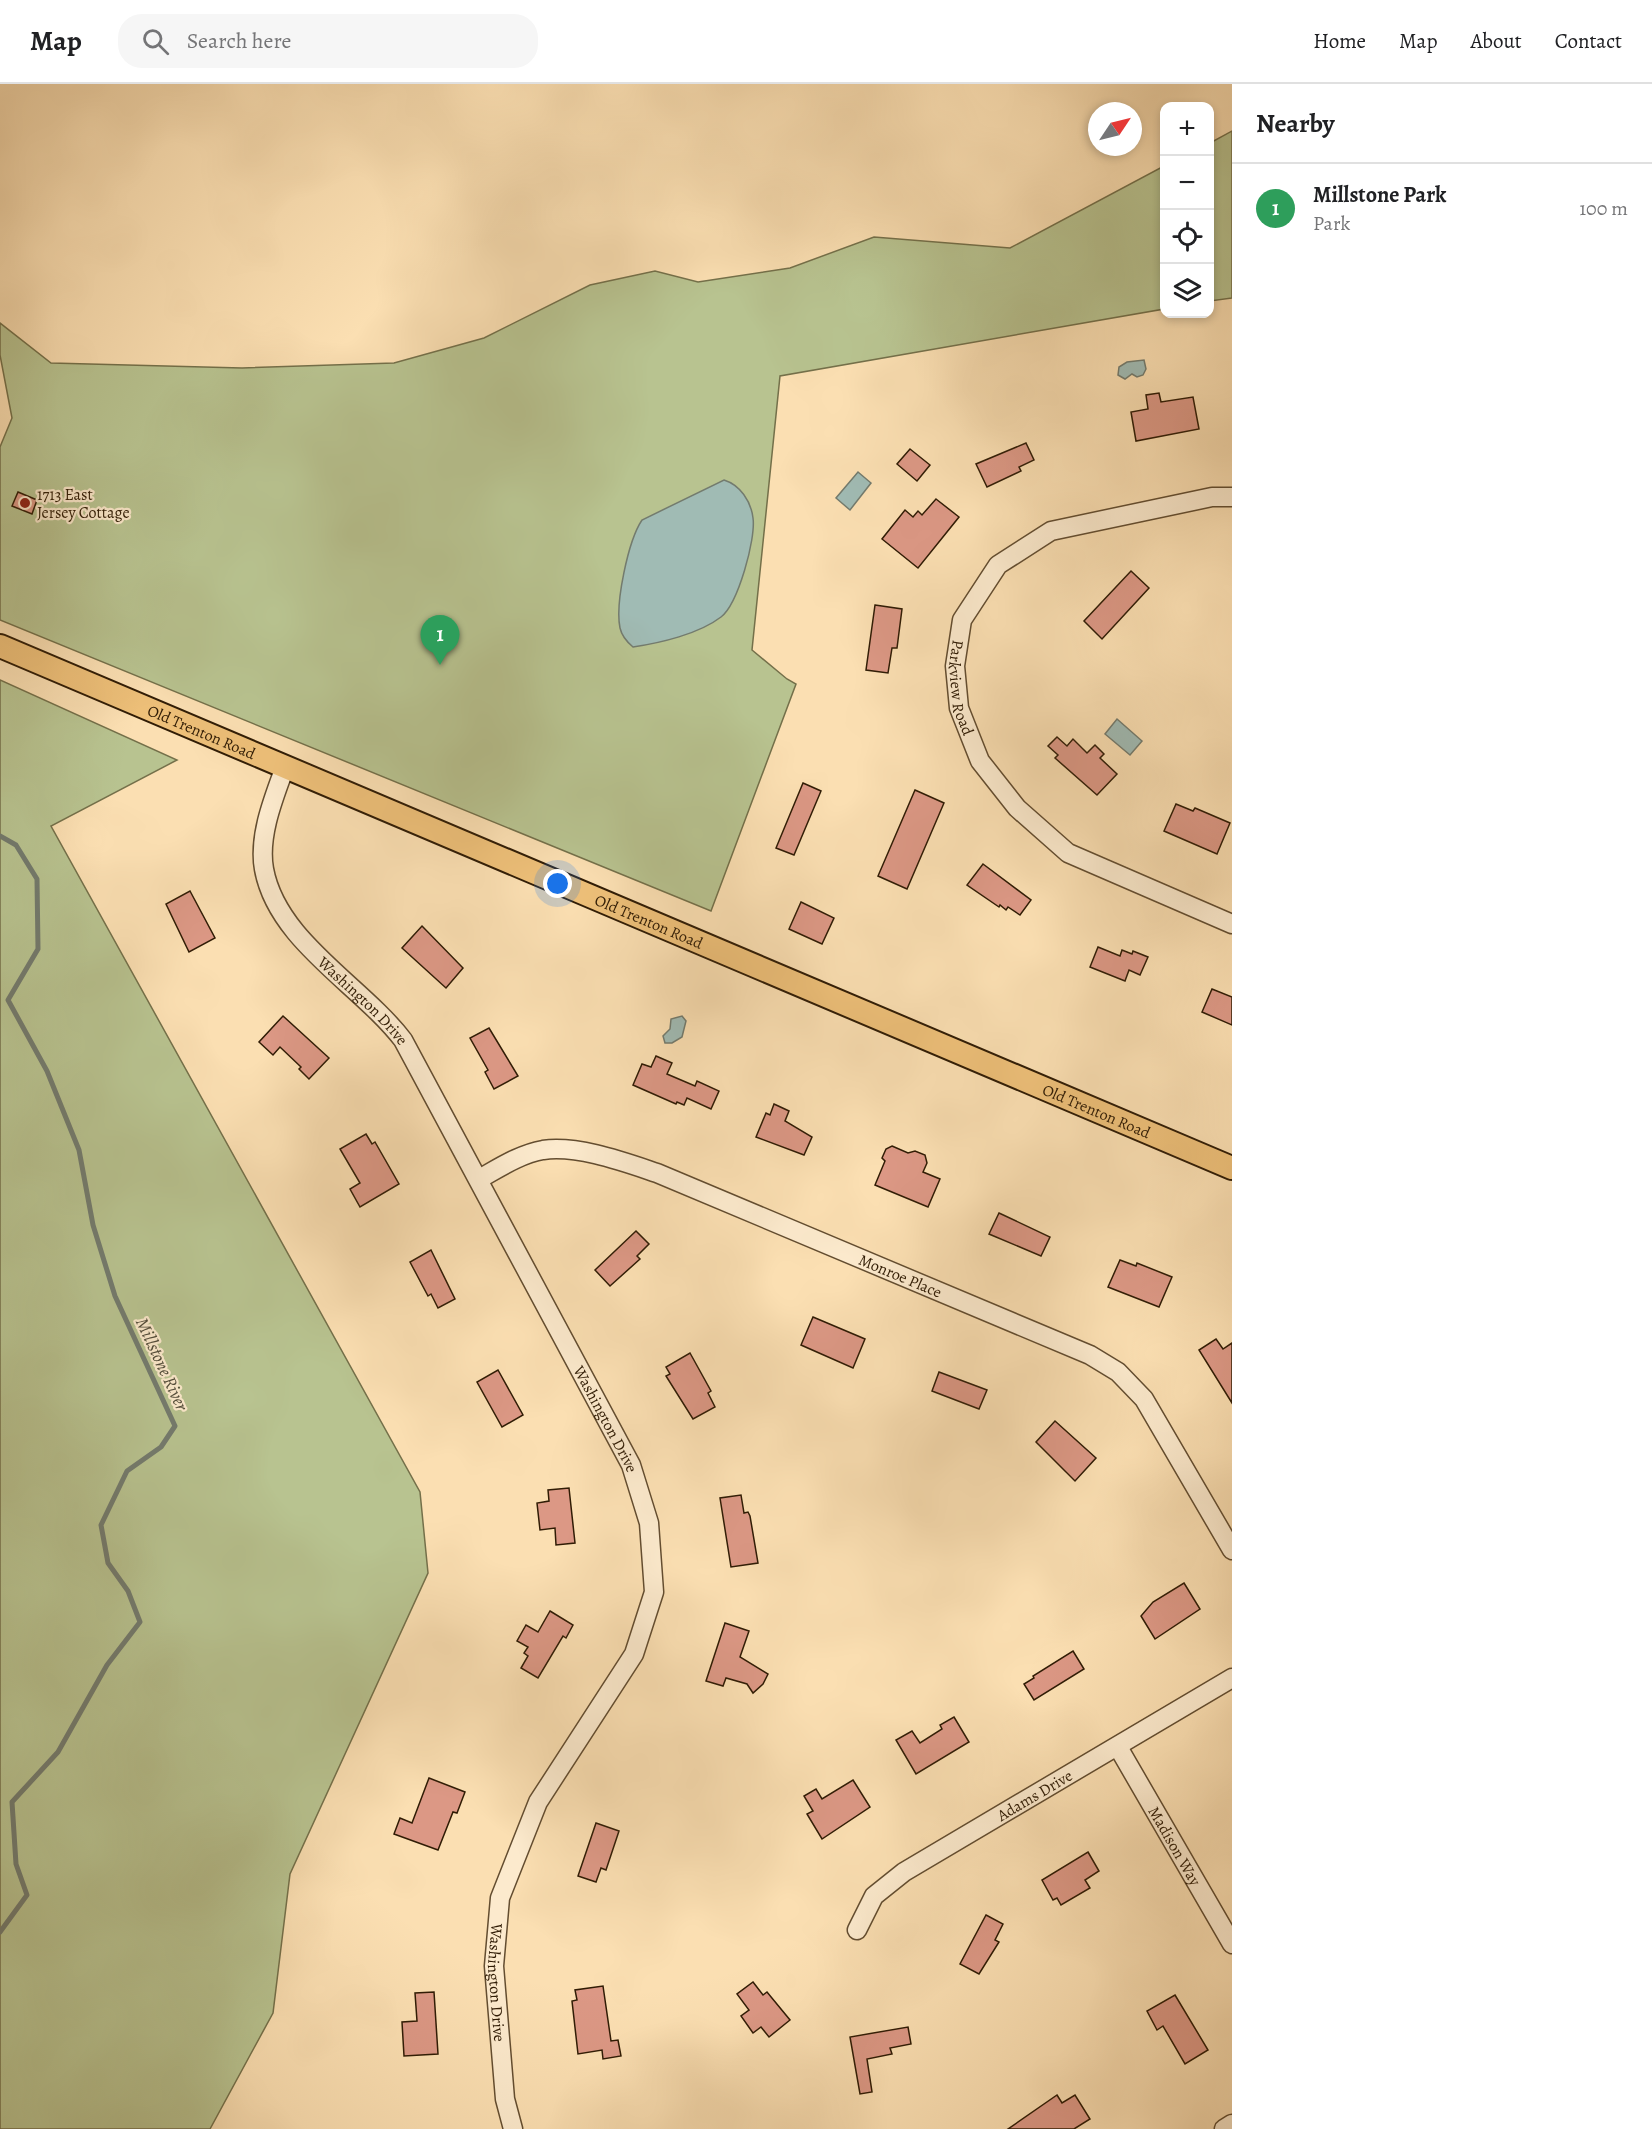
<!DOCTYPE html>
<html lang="en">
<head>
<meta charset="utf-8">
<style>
	body { margin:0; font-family:Alegreya,serif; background:#f6f6f6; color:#202124 }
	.controls { position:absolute; right:18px; top:18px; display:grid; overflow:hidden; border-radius:12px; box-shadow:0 3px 9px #0003 }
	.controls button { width:54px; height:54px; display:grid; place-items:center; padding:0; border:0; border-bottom:2px solid #e0e0e0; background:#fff; color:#202124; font:30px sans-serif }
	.compass { position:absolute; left:1088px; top:18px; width:54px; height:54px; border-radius:50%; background:#fff; box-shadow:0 3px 9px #0003; rotate:55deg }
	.you { position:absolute; left:558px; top:800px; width:21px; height:21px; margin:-15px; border:4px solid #fff; border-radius:50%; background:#1a73e8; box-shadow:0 0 0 9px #1a73e833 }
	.badge { display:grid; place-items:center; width:39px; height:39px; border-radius:50%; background:#b45309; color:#fff; font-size:20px; font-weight:700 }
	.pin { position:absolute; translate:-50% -50px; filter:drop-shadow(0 2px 3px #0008) }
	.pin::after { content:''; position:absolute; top:32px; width:21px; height:18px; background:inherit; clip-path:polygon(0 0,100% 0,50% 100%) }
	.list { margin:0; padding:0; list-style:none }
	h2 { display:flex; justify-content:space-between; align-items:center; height:78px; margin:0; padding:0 24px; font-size:26px }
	h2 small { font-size:20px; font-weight:400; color:#757577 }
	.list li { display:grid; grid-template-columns:39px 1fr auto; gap:18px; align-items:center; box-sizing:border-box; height:90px; padding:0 24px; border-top:2px solid #e0e0e0 }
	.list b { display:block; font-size:22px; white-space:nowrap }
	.list p { margin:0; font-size:20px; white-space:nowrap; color:#757577 }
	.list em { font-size:20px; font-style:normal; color:#757577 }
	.icon { flex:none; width:33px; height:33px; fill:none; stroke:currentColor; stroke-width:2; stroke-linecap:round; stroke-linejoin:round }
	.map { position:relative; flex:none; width:1232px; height:2045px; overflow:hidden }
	header { display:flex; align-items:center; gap:36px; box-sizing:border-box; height:84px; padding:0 30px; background:#fff; border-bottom:2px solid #e0e0e0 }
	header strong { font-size:28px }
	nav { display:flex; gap:33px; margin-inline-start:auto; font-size:21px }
	.search { width:420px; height:54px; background:#f6f6f6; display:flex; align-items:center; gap:15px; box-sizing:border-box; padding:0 21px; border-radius:24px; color:#757577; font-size:22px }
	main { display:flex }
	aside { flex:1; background:#fff }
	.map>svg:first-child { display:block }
</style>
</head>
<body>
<header>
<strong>Map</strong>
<div class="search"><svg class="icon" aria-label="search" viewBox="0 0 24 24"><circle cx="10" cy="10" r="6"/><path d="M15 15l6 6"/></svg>Search here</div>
<nav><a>Home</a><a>Map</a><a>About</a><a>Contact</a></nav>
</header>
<main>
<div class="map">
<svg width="1232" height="2045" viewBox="0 0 1232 2045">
	<rect width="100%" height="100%" fill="#fbdfb2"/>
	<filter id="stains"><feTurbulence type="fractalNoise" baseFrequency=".00333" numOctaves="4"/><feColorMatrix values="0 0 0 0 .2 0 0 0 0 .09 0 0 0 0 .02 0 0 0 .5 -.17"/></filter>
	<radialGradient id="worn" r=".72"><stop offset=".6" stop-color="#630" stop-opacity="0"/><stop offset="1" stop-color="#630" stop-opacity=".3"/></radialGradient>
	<!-- green -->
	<g fill="#b8c390" stroke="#74704a" stroke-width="1.5">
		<path d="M1232,47V214L1210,217V59Z"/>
		<path d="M1164,82V225L780,292L752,566L787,595L796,600L711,827L0,536V363L12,334L0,271V239L51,279L242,284L394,279L484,254L590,201L655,187L698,198L790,184L874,153L1010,164Z"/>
		<path d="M0,596L177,676L51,742L420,1408L428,1489L290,1790L273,1929L210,2045H0Z"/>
	</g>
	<!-- water -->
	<g fill="#a0bbb4" stroke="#737b6e" stroke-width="1.5">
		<path d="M1144,276L1146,285L1143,291L1137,293L1132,290L1125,295L1118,291L1119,283L1127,278Z"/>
		<path d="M858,388L871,399L850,426L836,414Z"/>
		<path d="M724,396C740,401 751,417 753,434C756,455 738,520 721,533C699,550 660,559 633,563C627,558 622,553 620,544C615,520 628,457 642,436Z"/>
		<path d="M1117,635L1142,657L1130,671L1105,650Z"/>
		<path d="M682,932L686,937L682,953L672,959H665L663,952L670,945L671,935Z"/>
	</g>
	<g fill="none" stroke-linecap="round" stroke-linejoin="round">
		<!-- stream -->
		<path stroke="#737b6e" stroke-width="5" d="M0,752L16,761L37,795L38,865L8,916L47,987L79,1066L93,1141L115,1212L175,1342L161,1363L127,1387L101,1441L108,1479L128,1507L140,1538L107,1581L58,1668L12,1718L16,1780L27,1811L0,1848"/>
	</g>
	<!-- building -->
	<g fill="#dc9885" stroke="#301c05" stroke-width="1.5">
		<path d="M1159,309L1161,318L1193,313L1199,345L1136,357L1131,328L1148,325L1146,311Z"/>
		<path d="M1026,359L1034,376L1019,383L1021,387L987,403L976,380Z"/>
		<path d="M910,365L930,381L917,397L897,380Z"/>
		<path d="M18,408L37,416L32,430L12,422Z"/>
		<path d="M936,415L959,433L918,484L882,455L905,426L913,433L918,427L922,431Z"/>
		<path d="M1131,487L1149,504L1102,555L1084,537Z"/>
		<path d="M875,521L902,525L897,564H892L888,589L866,586Z"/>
		<path d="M1057,653L1067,662L1073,655L1087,669L1095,661L1104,670L1100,674L1117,690L1097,711L1055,674L1058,671L1048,662Z"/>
		<path d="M803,699L821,707L794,771L776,764Z"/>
		<path d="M915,706L944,719L907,805L878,792Z"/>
		<path d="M1176,720L1193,727L1195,724L1230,739L1217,770L1164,747Z"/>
		<path d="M983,780L1031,816L1020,831L1008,823L1006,826L1000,821L999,823L967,801Z"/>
		<path d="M190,807L215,854L189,868L166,820Z"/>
		<path d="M801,818L834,834L822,860L789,845Z"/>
		<path d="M422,842L463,884L446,904L402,864Z"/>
		<path d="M1098,863L1120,872L1122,866L1132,870L1133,867L1148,873L1140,891L1129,886L1125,897L1090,883Z"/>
		<path d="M1212,905L1232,913V941L1202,928Z"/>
		<path d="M283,932L329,974L309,995L299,985L301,983L280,963L273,971L259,958Z"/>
		<path d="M489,944L518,992L494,1005L485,988L488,986L470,954Z"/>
		<path d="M656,972L672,979L667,990L695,1002L697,997L719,1007L711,1025L687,1014L684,1021L677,1018L676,1020L633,1001L642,980L651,983Z"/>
		<path d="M774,1020L789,1027L785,1037L812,1053L804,1071L756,1053L766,1029L770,1031Z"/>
		<path d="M366,1050L372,1060L375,1058L399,1100L360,1123L350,1105L360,1099L340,1065Z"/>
		<path d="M892,1062L908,1069L915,1067L925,1071L927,1079L923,1088L940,1095L928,1123L875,1101L885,1077L882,1074L886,1065Z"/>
		<path d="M999,1129L1050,1153L1041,1172L989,1150Z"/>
		<path d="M636,1147L649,1160L637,1172L640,1175L610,1202L595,1186Z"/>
		<path d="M431,1166L455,1215L438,1224L431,1210L428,1212L410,1178Z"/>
		<path d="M1120,1176L1136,1182L1137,1179L1172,1193L1159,1223L1108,1203Z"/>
		<path d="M813,1233L865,1255L853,1284L801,1261Z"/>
		<path d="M1216,1255L1223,1265L1232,1259V1319L1199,1266Z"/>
		<path d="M690,1269L711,1307L708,1309L715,1323L693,1335L666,1292L670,1290L666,1283Z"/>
		<path d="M498,1286L523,1331L502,1343L477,1298Z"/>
		<path d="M939,1288L987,1306L979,1325L932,1307Z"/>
		<path d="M1055,1337L1096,1374L1075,1397L1036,1358Z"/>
		<path d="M569,1404L575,1459L556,1461L555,1444L540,1446L537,1419L549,1417L548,1406Z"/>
		<path d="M741,1411L744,1429L748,1428L750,1432L758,1479L731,1483L720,1414Z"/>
		<path d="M1184,1499L1200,1525L1155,1555L1141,1532L1153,1518Z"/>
		<path d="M550,1527L573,1541L566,1554L563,1552L538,1594L521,1584L528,1572L524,1569L528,1563L517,1557L526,1541L538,1548Z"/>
		<path d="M725,1539L749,1547L740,1573L768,1590L763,1600L753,1609L747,1600L726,1594L723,1602L706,1597Z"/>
		<path d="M1073,1567L1084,1585L1034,1616L1024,1600L1034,1594L1033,1592Z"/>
		<path d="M954,1633L969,1658L916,1690L896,1656L912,1647L920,1659L942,1645L940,1641Z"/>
		<path d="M429,1694L465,1708L457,1729L453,1728L438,1766L394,1750L400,1734L412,1739Z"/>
		<path d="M853,1696L870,1723L822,1755L807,1730L813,1727L804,1712L816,1705L822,1715Z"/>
		<path d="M596,1739L619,1747L606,1786L601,1784L596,1798L578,1792Z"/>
		<path d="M1088,1768L1099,1787L1085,1796L1090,1804L1061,1821L1057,1814L1053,1816L1042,1796Z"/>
		<path d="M986,1831L1003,1840L995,1856L999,1858L979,1890L960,1880Z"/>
		<path d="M753,1898L763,1911L767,1908L790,1936L769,1953L761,1943L753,1949L741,1932L749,1926L737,1910Z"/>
		<path d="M603,1902L611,1957L618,1956L621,1972L603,1975L602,1966L578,1970L572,1917L577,1916L575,1906Z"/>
		<path d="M434,1908L438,1970L404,1972L402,1938L417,1937L415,1909Z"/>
		<path d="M1175,1911L1208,1966L1185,1980L1163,1942L1157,1946L1147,1927Z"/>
		<path d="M908,1943L911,1960L890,1964L892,1970L867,1975L872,2008L860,2010L850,1953Z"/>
		<path d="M1057,2011L1062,2019L1075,2011L1090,2035L1074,2045H1008Z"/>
	</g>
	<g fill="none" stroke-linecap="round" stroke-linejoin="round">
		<!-- minor casing -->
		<g stroke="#634d30" stroke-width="21">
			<g id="minor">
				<path id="s1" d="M1232,413H1212L1051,447L998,481L962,536L955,582L959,624L980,677L1017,724L1068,769L1232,840"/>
				<path id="s2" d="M285,683C274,713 258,752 264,785C277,857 361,901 403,956L631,1381L649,1439L654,1508L634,1570L538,1718L500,1814L494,1882L505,2015L513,2045"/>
				<path id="s3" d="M479,1095C499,1084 520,1070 543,1066C578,1061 624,1078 657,1089L1090,1271L1118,1288L1144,1315L1232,1466"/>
				<path id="s4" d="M1118,1663L1232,1860"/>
				<path id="s5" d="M857,1846L874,1812L904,1788L1232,1594"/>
				<path d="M1224,2045L1232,2040"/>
			</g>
		</g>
		<!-- major casing -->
		<g stroke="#301c05" stroke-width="26">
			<g id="major">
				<path id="s6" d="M0,562L1232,1084"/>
			</g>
		</g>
		<!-- minor -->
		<use href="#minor" stroke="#fceacd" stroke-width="18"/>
		<!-- major -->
		<use href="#major" stroke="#eec079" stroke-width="22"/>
	</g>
	<!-- markers -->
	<circle fill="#8f2418" stroke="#fceacd" stroke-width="2" cx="25" cy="419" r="6"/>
	<g text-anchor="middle" stroke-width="4.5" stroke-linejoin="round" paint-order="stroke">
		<!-- poi labels -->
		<g font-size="16" fill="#301c05" stroke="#fceacd" text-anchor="start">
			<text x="37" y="416">1713 East<tspan x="37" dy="18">Jersey Cottage</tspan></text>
		</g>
		<!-- street labels -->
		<g font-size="16" fill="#301c05" stroke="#fceacd">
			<text dy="6" stroke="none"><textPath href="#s1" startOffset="382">Parkview Road</textPath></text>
			<text dy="6" stroke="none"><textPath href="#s6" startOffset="219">Old Trenton Road</textPath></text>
			<text dy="6" stroke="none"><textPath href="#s6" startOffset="705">Old Trenton Road</textPath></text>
			<text dy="6" stroke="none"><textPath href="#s2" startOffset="273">Washington Drive</textPath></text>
			<text dy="6" stroke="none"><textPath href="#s6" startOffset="1191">Old Trenton Road</textPath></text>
			<text dy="6" stroke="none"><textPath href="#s3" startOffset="452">Monroe Place</textPath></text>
			<text dy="6" stroke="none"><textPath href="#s2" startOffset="759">Washington Drive</textPath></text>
			<text dy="6" stroke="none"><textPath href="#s5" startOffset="228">Adams Drive</textPath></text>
			<text dy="6" stroke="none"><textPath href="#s4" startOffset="114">Madison Way</textPath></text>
			<text dy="6" stroke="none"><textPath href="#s2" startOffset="1371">Washington Drive</textPath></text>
		</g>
		<!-- water labels -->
		<g font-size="18" font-style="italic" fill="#524c3a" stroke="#fceacd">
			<text transform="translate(162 1280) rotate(65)" y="6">Millstone River</text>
		</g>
	</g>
	<rect width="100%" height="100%" filter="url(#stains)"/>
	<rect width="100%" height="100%" fill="url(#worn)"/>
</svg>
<div class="controls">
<button>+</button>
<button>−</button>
<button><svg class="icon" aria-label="locate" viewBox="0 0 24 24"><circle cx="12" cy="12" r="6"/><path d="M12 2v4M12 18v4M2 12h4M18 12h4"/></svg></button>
<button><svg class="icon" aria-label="layers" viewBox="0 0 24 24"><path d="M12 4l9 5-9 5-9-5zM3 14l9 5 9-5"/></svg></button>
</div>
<svg class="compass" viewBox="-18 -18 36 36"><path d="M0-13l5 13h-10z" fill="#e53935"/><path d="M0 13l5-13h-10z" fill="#757577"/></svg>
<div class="you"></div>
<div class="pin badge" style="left:440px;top:581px;background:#2e9e5b">1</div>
</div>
<aside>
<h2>Nearby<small></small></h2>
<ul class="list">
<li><span class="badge" style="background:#2e9e5b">1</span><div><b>Millstone Park</b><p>Park</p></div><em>100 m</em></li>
</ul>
</aside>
</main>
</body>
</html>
